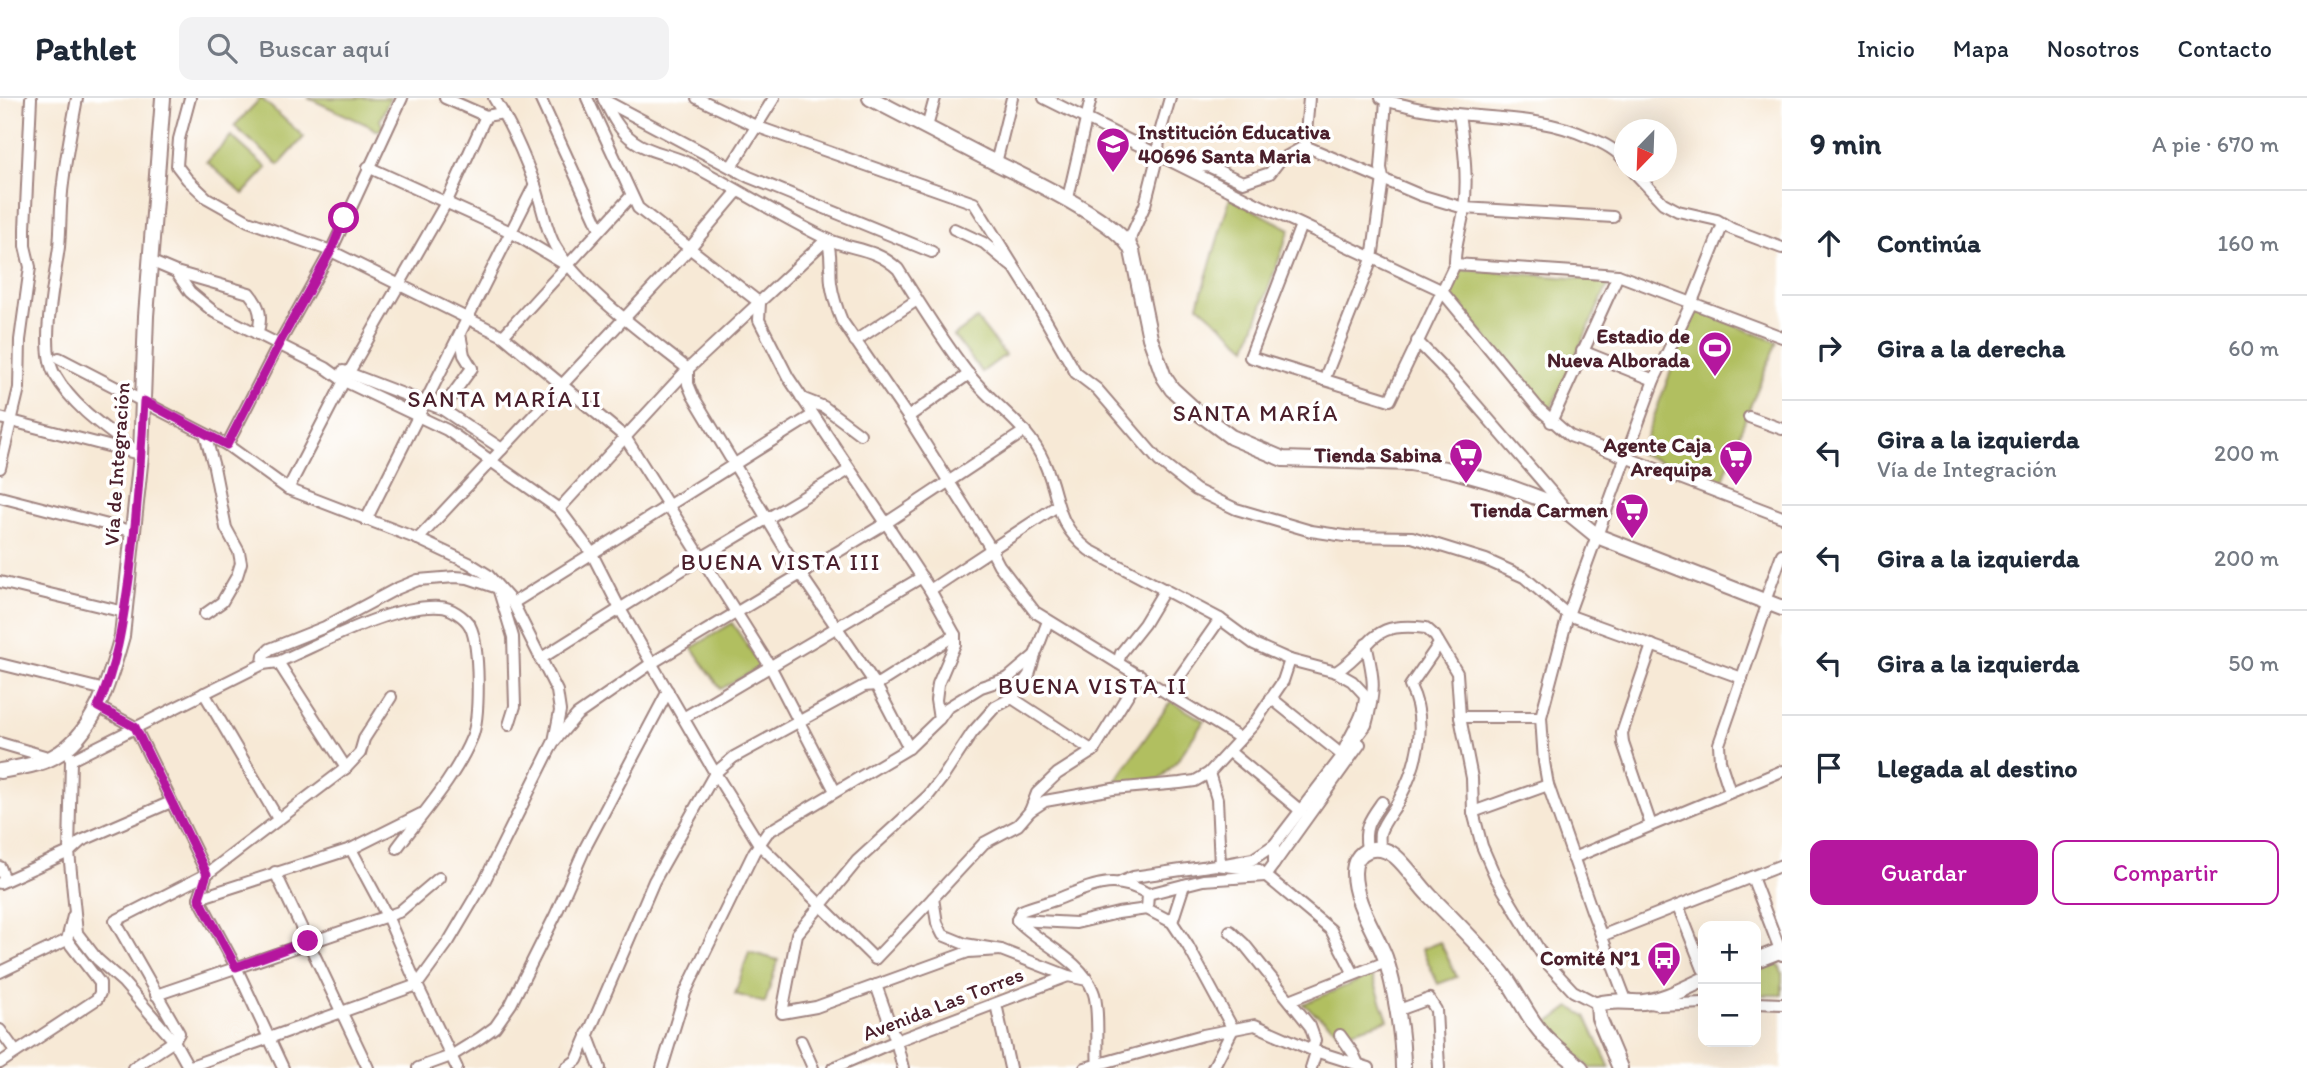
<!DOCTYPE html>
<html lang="es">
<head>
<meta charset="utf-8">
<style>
	body { margin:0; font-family:Itim,sans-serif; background:#f2f2f3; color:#1f2937 }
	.controls { position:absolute; right:21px; bottom:21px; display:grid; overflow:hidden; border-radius:14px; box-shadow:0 7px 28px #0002 }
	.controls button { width:63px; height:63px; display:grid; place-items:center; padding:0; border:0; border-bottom:2px solid #e0e1e3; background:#fff; color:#1f2937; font:35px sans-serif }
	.compass { position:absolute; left:1614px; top:21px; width:63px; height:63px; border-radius:50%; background:#fff; box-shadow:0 7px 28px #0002; rotate:203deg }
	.stop { position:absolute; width:21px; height:21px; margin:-16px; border:5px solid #b5179e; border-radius:50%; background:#fff }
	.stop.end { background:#b5179e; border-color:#fff; box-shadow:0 2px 7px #0008 }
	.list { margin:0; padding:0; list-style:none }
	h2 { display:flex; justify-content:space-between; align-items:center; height:91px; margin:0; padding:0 28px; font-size:30px }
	h2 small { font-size:23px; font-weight:400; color:#747a83 }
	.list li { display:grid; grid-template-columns:46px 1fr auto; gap:21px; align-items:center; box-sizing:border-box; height:105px; padding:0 28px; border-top:2px solid #e0e1e3 }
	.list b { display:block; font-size:26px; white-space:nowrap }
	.list p { margin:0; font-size:23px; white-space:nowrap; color:#747a83 }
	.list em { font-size:23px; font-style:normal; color:#747a83 }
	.actions { display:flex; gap:14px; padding:21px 28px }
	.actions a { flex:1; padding:16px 0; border:2px solid #b5179e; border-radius:14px; text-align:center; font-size:24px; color:#b5179e }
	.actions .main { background:#b5179e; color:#fff }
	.icon { flex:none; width:38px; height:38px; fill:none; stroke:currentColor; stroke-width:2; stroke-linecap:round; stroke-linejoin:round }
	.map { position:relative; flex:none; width:1782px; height:970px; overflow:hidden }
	header { display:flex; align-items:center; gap:42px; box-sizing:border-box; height:98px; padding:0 35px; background:#fff; border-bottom:2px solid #e0e1e3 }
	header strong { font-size:33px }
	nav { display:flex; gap:38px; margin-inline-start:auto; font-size:24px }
	.search { width:490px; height:63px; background:#f2f2f3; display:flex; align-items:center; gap:18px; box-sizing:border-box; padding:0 24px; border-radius:14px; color:#747a83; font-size:26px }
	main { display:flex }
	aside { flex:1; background:#fff }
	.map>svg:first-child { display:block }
</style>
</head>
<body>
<header>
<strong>Pathlet</strong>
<div class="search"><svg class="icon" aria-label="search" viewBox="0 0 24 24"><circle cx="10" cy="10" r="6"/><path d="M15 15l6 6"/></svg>Buscar aquí</div>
<nav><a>Inicio</a><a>Mapa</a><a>Nosotros</a><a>Contacto</a></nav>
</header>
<main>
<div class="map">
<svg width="1782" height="970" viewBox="0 0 1782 970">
	<rect width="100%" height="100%" fill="#fff"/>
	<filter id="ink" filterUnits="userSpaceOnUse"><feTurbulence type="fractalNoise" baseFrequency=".0143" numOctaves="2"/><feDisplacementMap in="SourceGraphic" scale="14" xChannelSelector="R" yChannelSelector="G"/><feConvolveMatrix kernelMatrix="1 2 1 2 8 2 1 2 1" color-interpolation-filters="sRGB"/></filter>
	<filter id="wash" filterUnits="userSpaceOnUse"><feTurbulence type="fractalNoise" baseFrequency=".00686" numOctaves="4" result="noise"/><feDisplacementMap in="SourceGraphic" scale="28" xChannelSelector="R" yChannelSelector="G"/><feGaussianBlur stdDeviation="1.57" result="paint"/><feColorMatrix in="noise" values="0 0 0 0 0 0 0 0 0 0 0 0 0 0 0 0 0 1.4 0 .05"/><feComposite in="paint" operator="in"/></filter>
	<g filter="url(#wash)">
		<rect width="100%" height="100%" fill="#f7e9d6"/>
		<!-- green -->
		<g fill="#b1bf61" stroke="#7e6f46" stroke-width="2">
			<path d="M261,0L304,39L279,67L234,28Z"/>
			<path d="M308,0H390L380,22L382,27L381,32H375L370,28Z"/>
			<path d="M231,38L267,70L243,96L207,64Z"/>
			<path d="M1230,100L1290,131L1247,249L1198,207Z"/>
			<path d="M1460,171L1610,183L1549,315L1447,192Z"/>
			<path d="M1694,211L1777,244L1747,316L1722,385L1640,356Z"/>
			<path d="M977,221L1005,257L982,274L954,238Z"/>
			<path d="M732,525L761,568L721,591L692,550Z"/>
			<path d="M1171,603L1204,623L1177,663L1160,681L1113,687Z"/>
			<path d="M1440,844L1457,879L1438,886L1422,851Z"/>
			<path d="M749,854L778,862L765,905L735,896Z"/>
			<path d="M1778,864L1782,875V897H1756V872Z"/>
			<path d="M1372,877L1388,922L1342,936L1303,906Z"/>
			<path d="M1570,909L1586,918L1610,970H1590L1545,927Z"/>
		</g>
	</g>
	<g filter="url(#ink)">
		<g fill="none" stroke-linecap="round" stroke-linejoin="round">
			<!-- minor casing -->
			<g stroke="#a08480" stroke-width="14">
				<g id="minor">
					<path d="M77,0C72,28 66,57 63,85C60,106 61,128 59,149C55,181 39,250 55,277C75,312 110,333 141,357"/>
					<path d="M190,0L179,41L177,68L187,81L207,100L248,123L331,153L503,238L625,339L770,568L835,693"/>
					<path d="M445,0L486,18"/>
					<path d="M494,0C511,27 524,57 535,87C542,106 545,130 555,148C580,191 648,239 688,271V286L693,298L801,477L876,587L909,650"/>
					<path d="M540,0L600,131"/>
					<path d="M587,0L638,110L760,205L759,222L788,279L886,425L930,492L955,537V546L938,586L936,602L939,621L947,610L981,589L1008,580L1035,557L1048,523"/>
					<path d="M603,0C611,16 618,32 634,43C650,55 670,56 688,65C734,89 778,117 825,140C852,153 873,148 898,171C920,206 942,242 967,274C991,306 1028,326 1044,364C1061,401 1053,424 1089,452L1220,521L1254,546L1290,562L1336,574C1377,547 1367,523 1426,530L1435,538L1457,575L1460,619L1472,680L1473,714L1482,748L1496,780L1547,865L1573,893L1598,906"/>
					<path d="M697,0L758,29L974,105L1028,191L1076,275L1097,291L1159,363L1196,392L1236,411L1311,433L1345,438L1412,439L1486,462L1524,479L1568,517L1742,580"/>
					<path d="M1044,0L1255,105L1441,192L1539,311L1570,338L1782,419"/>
					<path d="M1381,0C1391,5 1402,6 1412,9C1471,23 1533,14 1588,39C1601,44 1616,51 1624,62"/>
					<path d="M604,2L749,79L932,154"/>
					<path d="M927,29L935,0"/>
					<path d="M1305,48L1420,97L1464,110L1613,119"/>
					<path d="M1305,48L1309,0"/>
					<path d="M996,65L1012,0"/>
					<path d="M368,69L511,134L566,167"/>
					<path d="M731,69L774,0"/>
					<path d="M1186,70L1208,68L1243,84L1270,75L1280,62L1305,48"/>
					<path d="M1634,74L1663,105L1678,113L1717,122L1732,131L1782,150"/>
					<path d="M1068,100L1091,0"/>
					<path d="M1301,127L1250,259L1390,302L1455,166C1454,147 1462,129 1464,111C1468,79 1464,48 1459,17"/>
					<path d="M954,131L984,145L1010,167"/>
					<path d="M1130,147L1131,138L1145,107L1158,56L1159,38L1170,0"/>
					<path d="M150,163L176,174L190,194L214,214L326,270L344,283L447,332L559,411L591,454L620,511L715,675L759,746L875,861L933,800"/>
					<path d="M1455,166L1618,177L1782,239"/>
					<path d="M176,174L249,195C260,208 263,219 257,236"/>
					<path d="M503,238L631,98"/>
					<path d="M855,243L917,202"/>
					<path d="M1417,243L1454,281L1566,411"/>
					<path d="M1582,253L1654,282"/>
					<path d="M59,260L227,347L288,391L418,441L469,465L488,477L513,505L557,593L560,613L554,643"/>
					<path d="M343,273L442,311L502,351"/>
					<path d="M1324,282L1372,161L1383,80L1381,70L1386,2"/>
					<path d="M801,300L824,309L860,336"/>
					<path d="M442,311L472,270L464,257L460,236"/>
					<path d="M908,319L969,276"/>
					<path d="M1749,319L1782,331"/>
					<path d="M0,320L135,355"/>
					<path d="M1551,324L1618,177"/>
					<path d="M205,336L214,369L226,430L239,454L241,465L237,478L222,504L205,516"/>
					<path d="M227,347L280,244L331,153L402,0"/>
					<path d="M0,370L19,290L20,242L30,169L25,148V131L31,0"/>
					<path d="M288,391L344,283L447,103L486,18L503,15"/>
					<path d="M0,399L135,434"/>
					<path d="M559,411L688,271L827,141C833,160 829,168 831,185C833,199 837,211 842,223L908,319L987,444L999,467L1035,514L1240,640"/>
					<path d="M366,422L535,86"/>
					<path d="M418,441L689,151L737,94"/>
					<path d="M0,484L124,514"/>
					<path d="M930,492L1057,408"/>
					<path d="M513,505L813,317"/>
					<path d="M540,561L701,460L849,372"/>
					<path d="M278,564L346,670"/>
					<path d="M1118,565L1121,555L1144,526L1165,491"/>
					<path d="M0,566L105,592"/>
					<path d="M263,566L264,557L270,551L325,529L396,491L418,482L455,479L468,480L498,490L513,539L515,608L509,627"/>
					<path d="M1169,594L1220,521"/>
					<path d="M204,595L278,721"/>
					<path d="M1012,600L1093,653"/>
					<path d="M1271,600L1342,657C1349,636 1365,620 1365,597L1352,583L1336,574"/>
					<path d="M98,609L135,629L207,776L199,800L236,869L283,970"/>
					<path d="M1460,619H1541"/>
					<path d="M683,620L922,479"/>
					<path d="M0,645L51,660"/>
					<path d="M1230,654L1301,713"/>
					<path d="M69,658L71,662L69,754L77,835L97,861L123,884L174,943L189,970"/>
					<path d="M71,662L263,566L278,564C323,545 391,506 440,509C450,509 465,519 470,528C480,547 480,620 472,639C455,680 423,715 397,750"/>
					<path d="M1209,675L1217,701L1220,767L1253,761L1274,747"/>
					<path d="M1730,694L1720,663L1719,646L1766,510L1765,503L1782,456"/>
					<path d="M1030,713L1037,695L1057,676L1093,653L1140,577"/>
					<path d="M1473,714L1548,687"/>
					<path d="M1651,727L1623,645L1622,635L1652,547"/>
					<path d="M351,751L387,818L417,887L457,970"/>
					<path d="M1367,751C1363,729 1370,721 1382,704"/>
					<path d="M1380,751C1380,746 1379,739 1380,735C1383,724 1394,712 1399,702C1417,668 1429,625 1410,588L1439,546"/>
					<path d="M1573,760L1782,673"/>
					<path d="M1274,766L1360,646"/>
					<path d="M0,769L5,782"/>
					<path d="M275,774L368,970"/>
					<path d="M1752,779L1782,857"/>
					<path d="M1121,784L1133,779L1216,767L1259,772L1331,832L1354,876"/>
					<path d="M0,785L69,754L81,743L171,704"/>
					<path d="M1148,796L1147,811L1172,824L1188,848L1233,931"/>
					<path d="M199,800L351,751L421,716"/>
					<path d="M1678,808L1703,871"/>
					<path d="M1017,822L1021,813C1033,808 1046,805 1058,801C1092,788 1114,775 1148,796L1203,782L1265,778L1274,766V747L1366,627C1376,592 1374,580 1366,546"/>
					<path d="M1017,822C1040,846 1081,861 1093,893C1100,909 1096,950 1098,970"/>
					<path d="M1017,822L1076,825L1118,815L1147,811"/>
					<path d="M1172,824L1184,787"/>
					<path d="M1230,833L1244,846L1310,928L1315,942L1312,952"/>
					<path d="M1601,838L1782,767"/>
					<path d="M1001,852L968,854L816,909L782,915L797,836L857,763L928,698L943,679L972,635L995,609L1012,600L1029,577L1035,557"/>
					<path d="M0,874L67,842L73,818"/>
					<path d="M1087,882L1068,878L1001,852L965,846L943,837L937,825L933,800L984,745L1018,727L1030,713L1045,703L1113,691L1180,685L1195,683L1209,675L1253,627L1283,583L1290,562"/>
					<path d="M876,887L896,943L903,970"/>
					<path d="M156,897L399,814L439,780"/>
					<path d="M1290,902L1386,864"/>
					<path d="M1626,902L1592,813L1548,687L1544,664L1541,619L1568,517L1625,361L1654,282L1692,204L1723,126"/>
					<path d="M1650,905L1659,907L1703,905"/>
					<path d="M1756,905L1782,906"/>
					<path d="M996,906L1010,970"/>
					<path d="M1396,913L1429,901L1436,912L1439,970"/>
					<path d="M0,932L16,954"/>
					<path d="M587,936L600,970"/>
					<path d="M1340,937L1353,955L1358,966"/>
					<path d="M801,943L813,970"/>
					<path d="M0,965L97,901L100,895V885L67,842"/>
					<path d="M188,969L417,887L449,843L484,784L553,645L577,617L652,565L886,425L1025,333"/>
					<path d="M133,970L174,943L179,935L115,823L207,776L346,670L360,655L364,641L391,599"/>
					<path d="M418,970L451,958L480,940L495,929L511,906L555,818L585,750L668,593"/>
					<path d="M566,970L577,962L654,783L715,675L734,659L864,588L876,587L955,537"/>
					<path d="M662,970L685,895L754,754L768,734L909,650L939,621"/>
					<path d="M833,970L896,943L1068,878"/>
					<path d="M1085,970L1203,937L1255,927L1312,952L1369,970"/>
					<path d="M1213,970L1233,931"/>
					<path d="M1311,970L1316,954"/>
				</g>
			</g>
			<!-- major casing -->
			<g stroke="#a08480" stroke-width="18">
				<g id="major">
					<path d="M870,0C907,19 943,38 980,57C1012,73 1120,122 1132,153L1150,240L1164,279L1172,291L1196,313L1231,339L1283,361L1410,365L1451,372L1501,386L1544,402L1570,416L1597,438L1782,510"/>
					<path d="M0,673C17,670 38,667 53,659C95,637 110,581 122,538L141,357L146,218L163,0"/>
					<path d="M1756,862L1782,852"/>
					<path d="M1403,970C1403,940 1395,888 1385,859C1375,833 1354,804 1354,775C1354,751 1377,744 1395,758C1408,769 1418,786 1430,798C1456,824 1480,848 1503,876C1517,894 1526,917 1541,934C1552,948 1568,958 1581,970"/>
					<path d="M1620,970L1599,920L1598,906C1616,901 1627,905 1643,904C1664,902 1685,890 1703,882"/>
				</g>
			</g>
			<!-- minor -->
			<use href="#minor" stroke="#fff" stroke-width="10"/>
			<!-- major -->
			<use href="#major" stroke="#fff" stroke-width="14"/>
		</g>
	</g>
	<g fill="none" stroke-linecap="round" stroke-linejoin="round" filter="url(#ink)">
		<!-- route -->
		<path stroke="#b5179e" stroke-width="9" d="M308,843L236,869L199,800L207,776L135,629L98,609C118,564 123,522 130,474C137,417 141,360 144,303L227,347L280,244L331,153L344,120"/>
	</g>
	<!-- icons -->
	<defs>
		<g id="school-pin" transform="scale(1.75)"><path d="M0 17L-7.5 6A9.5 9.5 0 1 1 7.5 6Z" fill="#b5179e" stroke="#fff"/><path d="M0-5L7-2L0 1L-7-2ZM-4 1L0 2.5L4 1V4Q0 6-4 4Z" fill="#fff"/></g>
		<g id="stadium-pin" transform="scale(1.75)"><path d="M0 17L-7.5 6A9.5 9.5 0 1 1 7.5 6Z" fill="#b5179e" stroke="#fff"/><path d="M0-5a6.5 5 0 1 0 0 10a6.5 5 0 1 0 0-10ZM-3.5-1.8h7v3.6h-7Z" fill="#fff"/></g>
		<g id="supermarket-pin" transform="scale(1.75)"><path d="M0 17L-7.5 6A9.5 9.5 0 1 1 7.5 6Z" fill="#b5179e" stroke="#fff"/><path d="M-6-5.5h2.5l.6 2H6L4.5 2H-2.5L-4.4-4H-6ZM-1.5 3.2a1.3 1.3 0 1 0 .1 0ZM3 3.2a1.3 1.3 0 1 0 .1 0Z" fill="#fff"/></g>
		<g id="bus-pin" transform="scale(1.75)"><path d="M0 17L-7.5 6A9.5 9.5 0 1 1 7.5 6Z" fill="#b5179e" stroke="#fff"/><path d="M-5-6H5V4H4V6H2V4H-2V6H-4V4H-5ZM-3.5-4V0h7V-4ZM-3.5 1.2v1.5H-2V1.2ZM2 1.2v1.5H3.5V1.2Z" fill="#fff"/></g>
	</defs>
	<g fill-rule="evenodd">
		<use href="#school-pin" x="1113" y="46"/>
		<use href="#stadium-pin" x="1715" y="250"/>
		<use href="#supermarket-pin" x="1466" y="357"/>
		<use href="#supermarket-pin" x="1736" y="359"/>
		<use href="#supermarket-pin" x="1632" y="412"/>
		<use href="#bus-pin" x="1664" y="860"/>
	</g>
	<g text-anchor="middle" stroke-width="7" stroke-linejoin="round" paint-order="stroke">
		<!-- poi labels -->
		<g font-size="21" font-weight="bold" fill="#4a1f2b" stroke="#fff" text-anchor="end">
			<text x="1138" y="41" text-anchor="start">Institución Educativa<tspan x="1138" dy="24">40696 Santa Maria</tspan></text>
			<text x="1690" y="245">Estadio de<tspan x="1690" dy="24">Nueva Alborada</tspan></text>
			<text x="1712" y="354">Agente Caja<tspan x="1712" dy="24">Arequipa</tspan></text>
			<text x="1442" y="364">Tienda Sabina</text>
			<text x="1608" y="419">Tienda Carmen</text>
			<text x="1640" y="867">Comité N°1</text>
		</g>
		<!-- street labels -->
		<g font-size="21" fill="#4a1f2b" stroke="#fff">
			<text transform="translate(117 366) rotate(-86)" y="7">Vía de Integración</text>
			<text transform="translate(943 906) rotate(-21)" y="7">Avenida Las Torres</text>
		</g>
		<!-- neighbourhood labels -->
		<g font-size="23" letter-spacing="2" fill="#4a1f2b" stroke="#fff">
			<text x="505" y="309">SANTA MARÍA II</text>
			<text x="1256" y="323">SANTA MARÍA</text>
			<text x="781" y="472">BUENA VISTA III</text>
			<text x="1093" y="596">BUENA VISTA II</text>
		</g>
	</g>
</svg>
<div class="controls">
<button>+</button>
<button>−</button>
</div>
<svg class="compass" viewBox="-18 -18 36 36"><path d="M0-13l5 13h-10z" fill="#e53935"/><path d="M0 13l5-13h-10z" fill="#747a83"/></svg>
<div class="stop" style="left:344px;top:120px"></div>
<div class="stop end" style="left:308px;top:843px"></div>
</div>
<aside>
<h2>9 min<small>A pie · 670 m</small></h2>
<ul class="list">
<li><svg class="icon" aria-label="ahead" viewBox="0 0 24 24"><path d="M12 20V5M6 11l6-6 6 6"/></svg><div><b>Continúa</b></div><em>160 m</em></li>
<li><svg class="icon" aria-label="right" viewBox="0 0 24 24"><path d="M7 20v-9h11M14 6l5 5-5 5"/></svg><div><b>Gira a la derecha</b></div><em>60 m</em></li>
<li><svg class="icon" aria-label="left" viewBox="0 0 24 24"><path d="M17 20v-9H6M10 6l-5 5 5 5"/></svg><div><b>Gira a la izquierda</b><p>Vía de Integración</p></div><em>200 m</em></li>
<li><svg class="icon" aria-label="left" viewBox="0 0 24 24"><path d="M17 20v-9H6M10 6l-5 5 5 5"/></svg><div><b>Gira a la izquierda</b></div><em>200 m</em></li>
<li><svg class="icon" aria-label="left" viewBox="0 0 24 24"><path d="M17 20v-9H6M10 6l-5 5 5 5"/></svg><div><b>Gira a la izquierda</b></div><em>50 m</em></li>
<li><svg class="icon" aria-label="arrive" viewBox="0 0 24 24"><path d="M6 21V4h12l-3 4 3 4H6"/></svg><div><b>Llegada al destino</b></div></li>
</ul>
<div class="actions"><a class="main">Guardar</a><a>Compartir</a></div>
</aside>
</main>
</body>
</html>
